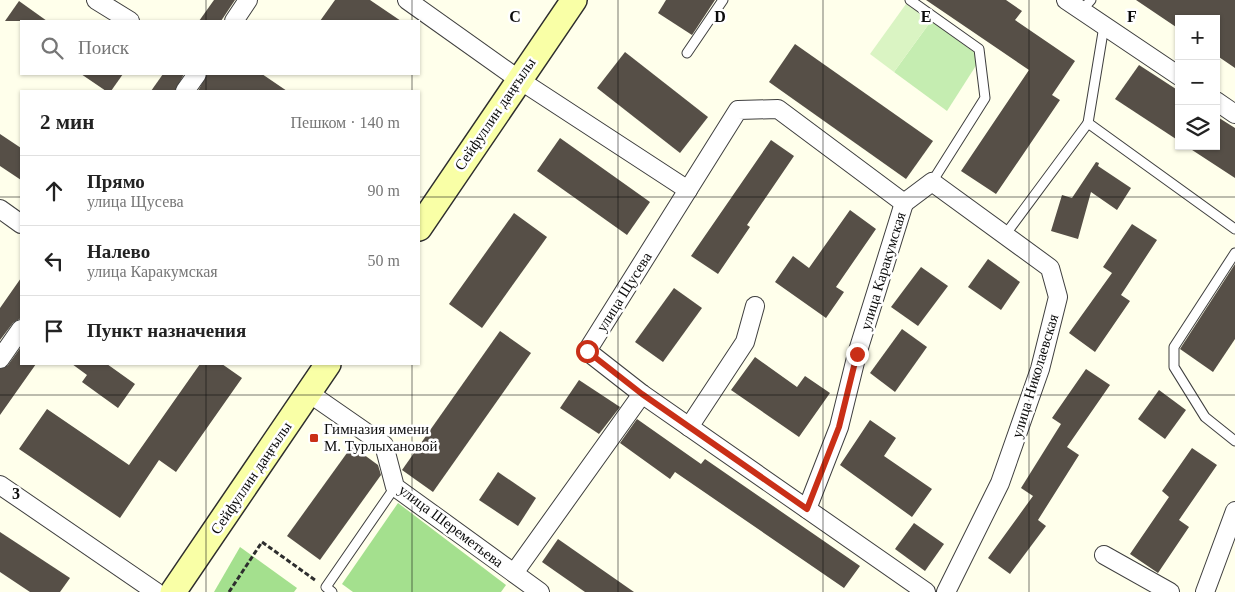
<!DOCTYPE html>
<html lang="ru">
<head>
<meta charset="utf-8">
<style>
	body { margin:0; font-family:Georgia,serif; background:#f6f6f6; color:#222 }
	.controls { position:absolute; right:15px; top:15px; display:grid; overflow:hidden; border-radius:0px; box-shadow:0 1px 4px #0004 }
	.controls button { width:45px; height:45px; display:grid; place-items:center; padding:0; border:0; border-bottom:1px solid #e0e0e0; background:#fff; color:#222; font:25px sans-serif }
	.stop { position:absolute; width:15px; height:15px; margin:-11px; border:4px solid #c92f17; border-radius:50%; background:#fff }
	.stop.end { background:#c92f17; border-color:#fff; box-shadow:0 1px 5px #0008 }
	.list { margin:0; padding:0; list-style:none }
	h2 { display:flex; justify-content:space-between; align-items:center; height:65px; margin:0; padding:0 20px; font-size:21px }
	h2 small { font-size:16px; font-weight:400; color:#767676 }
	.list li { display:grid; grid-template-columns:32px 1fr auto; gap:15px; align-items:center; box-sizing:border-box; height:70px; padding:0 20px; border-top:1px solid #e0e0e0 }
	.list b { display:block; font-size:19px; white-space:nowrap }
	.list p { margin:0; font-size:16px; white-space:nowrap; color:#767676 }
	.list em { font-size:16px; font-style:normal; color:#767676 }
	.icon { flex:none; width:28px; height:28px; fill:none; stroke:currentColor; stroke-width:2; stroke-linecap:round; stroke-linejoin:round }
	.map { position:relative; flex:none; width:1235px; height:592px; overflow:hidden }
	.search { position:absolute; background:#fff; box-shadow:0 1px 4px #0004; left:20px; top:20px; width:400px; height:55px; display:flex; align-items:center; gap:12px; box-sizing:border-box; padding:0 18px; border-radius:0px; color:#767676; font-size:19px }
	.panel { position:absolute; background:#fff; box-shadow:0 1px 4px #0004; left:20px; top:90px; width:400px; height:275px; border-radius:0px }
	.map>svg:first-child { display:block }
</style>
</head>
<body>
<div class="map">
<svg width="1235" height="592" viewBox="0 0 1235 592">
	<rect width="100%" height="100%" fill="#ffffeb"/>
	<!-- green -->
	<path fill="#c5edb1" d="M931,21L974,52L977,64L947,111L894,72Z"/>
	<!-- forest -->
	<g fill="#a4e08e">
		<path d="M398,503L506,585L501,592H353L342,584Z"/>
		<path d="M240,547L297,588L294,592H214Z"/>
	</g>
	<!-- pitch -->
	<path fill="#daf4c3" d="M906,4L931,21L894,72L870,54Z"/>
	<!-- building -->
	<g fill="#564f47">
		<path d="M214,0H235L221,21H199Z"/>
		<path d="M335,0H370L401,21H320Z"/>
		<path d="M666,0H715L692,35L658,13Z"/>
		<path d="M926,0H1006L1022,11L1015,20L1075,61L1052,95L1060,100L996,194L961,171L1029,70Z"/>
		<path d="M1136,0H1235V68L1216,55V19H1179V29Z"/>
		<path d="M19,1L47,21H5Z"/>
		<path d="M795,44L933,141L906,179L769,82Z"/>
		<path d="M625,52L708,117L680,153L597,88Z"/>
		<path d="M1139,65L1179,91V141L1115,99Z"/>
		<path d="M81,74H123L111,91H106Z"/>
		<path d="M163,74H184L175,91H151Z"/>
		<path d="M207,74H262L287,91H198Z"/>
		<path d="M1216,116L1235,128V178L1186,146H1216Z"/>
		<path d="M0,134L21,148V180L0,166Z"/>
		<path d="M560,138L650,202L627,235L537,171Z"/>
		<path d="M771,140L794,156L747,225L750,227L718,274L691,256Z"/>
		<path d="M1096,162L1099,163L1098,166L1131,188L1117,210L1091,192L1078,239L1051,231L1062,195L1072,198Z"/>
		<path d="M850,210L876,229L836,287L844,292L826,318L775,282L793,256L809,268Z"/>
		<path d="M514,213L547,237L482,328L449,304Z"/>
		<path d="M1132,224L1157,240L1121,295L1130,301L1095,352L1069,333L1112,273L1103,267Z"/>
		<path d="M988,259L1020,282L1001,310L968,287Z"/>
		<path d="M1235,264V339L1213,372L1180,349Z"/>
		<path d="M921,267L948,286L918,326L891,307Z"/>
		<path d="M21,278V318L13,323L0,340V308Z"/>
		<path d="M674,288L702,308L663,362L635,342Z"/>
		<path d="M902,329L927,347L895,392L870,373Z"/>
		<path d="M500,331L531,353L433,492L402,470Z"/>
		<path d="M21,347V364H36L0,415V369L8,365Z"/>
		<path d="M755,357L797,387L805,376L830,393L799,437L731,390Z"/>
		<path d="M72,364H107L135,384L118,408L82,382L87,375Z"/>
		<path d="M200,364H222L242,378L176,472L159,460L120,518L19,449L47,409L129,465Z"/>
		<path d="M1086,369L1110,385L1067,447L1079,455L1038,520L1046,526L1010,574L988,558L1033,496L1021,488L1061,424L1052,418Z"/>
		<path d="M579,380L620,407L599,434L560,408Z"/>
		<path d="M1159,390L1186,410L1165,439L1138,419Z"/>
		<path d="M637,419L701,464L705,459L860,566L844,588L675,472L670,479L620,443Z"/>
		<path d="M870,420L896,438L884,456L932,489L912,517L840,465Z"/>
		<path d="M352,446L378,465L381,475L320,560L287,536Z"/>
		<path d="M1192,448L1217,465L1179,520L1189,527L1158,573L1130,554L1169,497L1162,491Z"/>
		<path d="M498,472L536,498L518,526L479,500Z"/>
		<path d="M914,523L944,544L925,571L895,549Z"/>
		<path d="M0,532L70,578L60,592H30L0,572Z"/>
		<path d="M558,539L634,592H585L542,562Z"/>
	</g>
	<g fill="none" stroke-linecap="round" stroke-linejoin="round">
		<!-- service casing -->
		<g stroke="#3f3f3f" stroke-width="11">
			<g id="service">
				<path d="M910,0L979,49L985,98L932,182"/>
				<path d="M1081,11L1091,0"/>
				<path d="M1104,26L1088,123L1235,229"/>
				<path d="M687,53L723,0"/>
				<path d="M1005,235L1088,123"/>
				<path d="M1235,253L1174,347V367L1205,417L1235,441"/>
				<path d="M332,592L326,587L395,487"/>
			</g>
		</g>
		<!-- minor casing -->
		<g stroke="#3f3f3f" stroke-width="20">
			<g id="minor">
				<path d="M96,0L130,21"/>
				<path d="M407,0L518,79L688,190"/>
				<path d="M1066,0L1179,76"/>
				<path d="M234,21L248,0"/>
				<path d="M185,91L197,74"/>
				<path d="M1216,101L1235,114"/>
				<path d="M904,203L778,109L738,110L587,351L642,394L926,592"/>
				<path d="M904,203L932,182L1050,268L1058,297L1040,369L1000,483L946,592"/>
				<path d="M0,209L21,224"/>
				<path d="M0,359L21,329"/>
				<path d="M309,393L384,445L395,487L540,592"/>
				<path d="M689,427L745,342L755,306"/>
				<path d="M0,485L156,592"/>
				<path d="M807,509L839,427L857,354L904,203"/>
				<path d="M1104,555L1170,592"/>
				<path d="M514,573L642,394"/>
				<path d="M1205,592L1235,511"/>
			</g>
		</g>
		<!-- secondary casing -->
		<g stroke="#2e2e2e" stroke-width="28">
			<g id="secondary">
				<path d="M419,228L574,0"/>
				<path d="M173,592L328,364"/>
			</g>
		</g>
		<!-- path -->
		<path stroke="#2e2e2e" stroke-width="3" stroke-dasharray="5 2.5" stroke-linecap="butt" d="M229,592L262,542L315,580"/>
		<!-- service -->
		<use href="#service" stroke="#fff" stroke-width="9"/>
		<!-- minor -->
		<use href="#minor" stroke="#fff" stroke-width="18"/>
		<!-- secondary -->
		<use href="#secondary" stroke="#f9ffa6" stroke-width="25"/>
	</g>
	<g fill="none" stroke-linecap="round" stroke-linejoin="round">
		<!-- route -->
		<path stroke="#c92f17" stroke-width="6" d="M587,351L642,394L807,509L839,427L857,354"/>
	</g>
	<!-- grid -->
	<path fill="none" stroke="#0c0c0c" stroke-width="1" stroke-opacity="0.55" d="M206,0V21M412,0V21M618,0V592M823,0V592M1029,0V592M206,74V91M412,74V91M0,197H21M419,197H1235M206,364V592M412,364V592M0,395H1235"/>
	<!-- markers -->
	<rect fill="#c92f17" stroke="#fff" stroke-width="2" x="309" y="433" width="10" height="10" rx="2.5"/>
	<g text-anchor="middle" stroke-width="5" stroke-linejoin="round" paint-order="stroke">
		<!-- street labels -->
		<g font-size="15" fill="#0c0c0c" stroke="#fff">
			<text transform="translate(495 114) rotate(-56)" y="5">Сейфуллин даңғылы</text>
			<text transform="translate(883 271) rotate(-73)" y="5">улица Каракумская</text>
			<text transform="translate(624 292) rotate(-58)" y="5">улица Щусева</text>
			<text transform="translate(1035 376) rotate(-73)" y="5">улица Николаевская</text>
			<text transform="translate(251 478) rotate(-56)" y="5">Сейфуллин даңғылы</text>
			<text transform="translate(451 526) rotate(37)" y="5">улица Шереметьева</text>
		</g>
		<!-- poi labels -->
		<g font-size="15" fill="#0c0c0c" stroke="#fff" text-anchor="start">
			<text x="324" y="434">Гимназия имени<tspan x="324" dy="17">М. Турлыхановой</tspan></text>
		</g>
	</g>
	<g font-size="16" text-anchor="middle" font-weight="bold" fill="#0c0c0c" stroke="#fff" stroke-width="5" stroke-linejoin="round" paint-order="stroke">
		<text x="515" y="22">C</text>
		<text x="720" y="22">D</text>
		<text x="926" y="22">E</text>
		<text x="1132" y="22">F</text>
		<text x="16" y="499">3</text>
	</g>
</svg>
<div class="controls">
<button>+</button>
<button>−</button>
<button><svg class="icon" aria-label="layers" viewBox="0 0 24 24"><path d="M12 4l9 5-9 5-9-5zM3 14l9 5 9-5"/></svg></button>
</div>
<div class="stop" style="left:587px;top:351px"></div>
<div class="stop end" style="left:857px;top:354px"></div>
<div class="search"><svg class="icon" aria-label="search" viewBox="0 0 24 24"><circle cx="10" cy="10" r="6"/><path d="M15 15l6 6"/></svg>Поиск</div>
<section class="panel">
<h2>2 мин<small>Пешком · 140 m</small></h2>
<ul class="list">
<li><svg class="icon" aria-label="ahead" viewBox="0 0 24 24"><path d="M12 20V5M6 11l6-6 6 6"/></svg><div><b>Прямо</b><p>улица Щусева</p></div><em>90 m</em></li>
<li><svg class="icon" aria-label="left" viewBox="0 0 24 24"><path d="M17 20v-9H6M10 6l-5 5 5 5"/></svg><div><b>Налево</b><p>улица Каракумская</p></div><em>50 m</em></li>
<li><svg class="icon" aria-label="arrive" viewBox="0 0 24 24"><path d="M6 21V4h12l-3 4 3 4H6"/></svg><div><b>Пункт назначения</b></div></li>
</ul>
</section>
</div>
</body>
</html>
